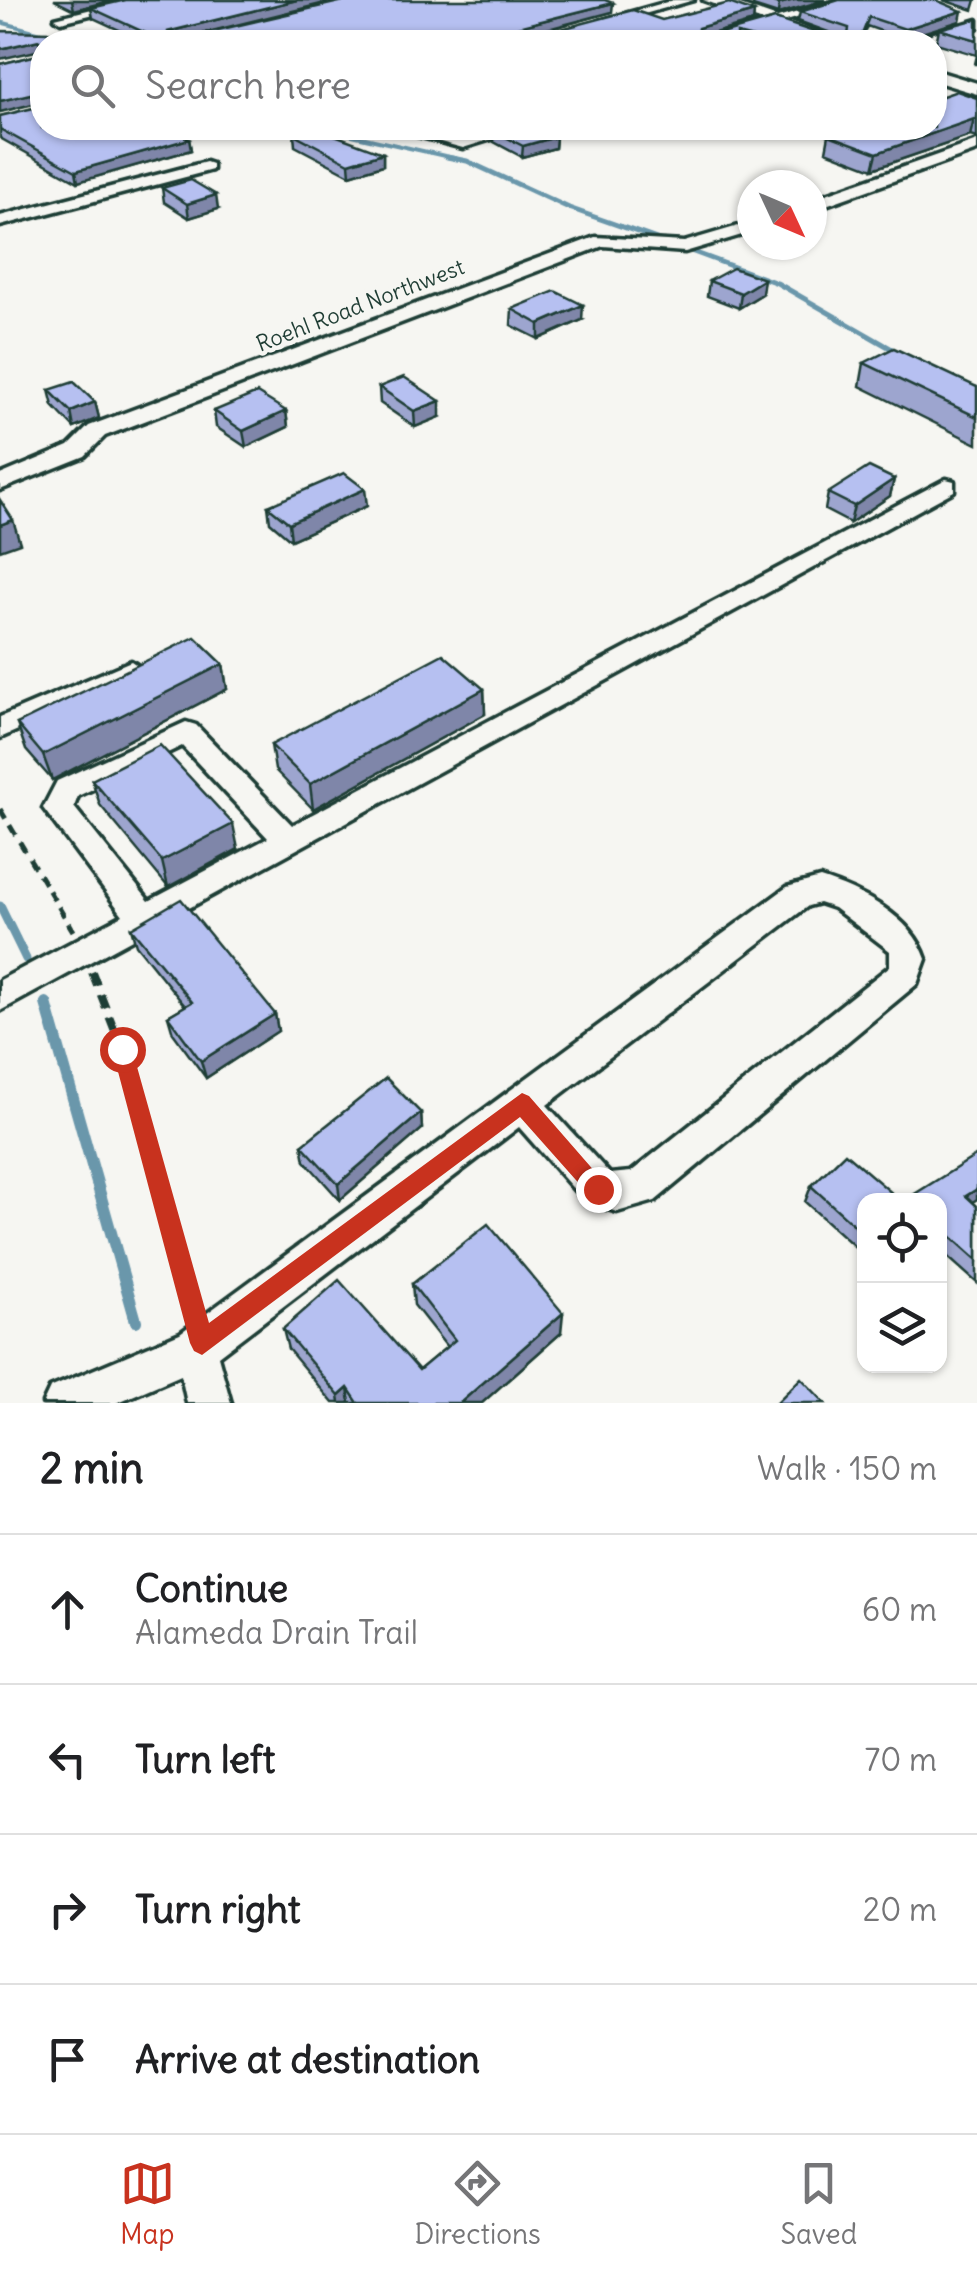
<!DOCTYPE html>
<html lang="en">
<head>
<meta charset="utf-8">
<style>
	body { margin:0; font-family:Delius,sans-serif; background:#f2f2f2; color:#202124 }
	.controls { position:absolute; right:30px; bottom:30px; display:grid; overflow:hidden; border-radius:20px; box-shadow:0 2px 8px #0004 }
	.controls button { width:90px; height:90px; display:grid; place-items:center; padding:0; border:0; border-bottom:2px solid #e0e0e0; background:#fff; color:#202124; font:50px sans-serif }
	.compass { position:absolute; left:737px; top:170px; width:90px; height:90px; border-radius:50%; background:#fff; box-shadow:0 2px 8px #0004; rotate:134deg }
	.stop { position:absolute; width:30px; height:30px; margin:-22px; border:8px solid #c8321e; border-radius:50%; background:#fff }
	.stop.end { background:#c8321e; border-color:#fff; box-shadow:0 2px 10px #0008 }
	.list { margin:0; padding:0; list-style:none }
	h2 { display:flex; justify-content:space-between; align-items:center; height:130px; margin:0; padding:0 40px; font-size:42px }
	h2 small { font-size:32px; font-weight:400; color:#757577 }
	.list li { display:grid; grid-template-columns:65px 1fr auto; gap:30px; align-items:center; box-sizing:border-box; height:150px; padding:0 40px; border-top:2px solid #e0e0e0 }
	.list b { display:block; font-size:38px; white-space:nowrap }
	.list p { margin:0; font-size:32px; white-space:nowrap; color:#757577 }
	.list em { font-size:32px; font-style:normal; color:#757577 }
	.icon { flex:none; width:55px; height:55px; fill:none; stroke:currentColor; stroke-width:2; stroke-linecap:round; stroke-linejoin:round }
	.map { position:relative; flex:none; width:977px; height:1403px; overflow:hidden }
	.search { position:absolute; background:#fff; box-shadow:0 2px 8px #0004; left:30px; right:30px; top:30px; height:110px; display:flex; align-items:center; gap:25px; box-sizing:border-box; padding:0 35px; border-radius:40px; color:#757577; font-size:38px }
	.sheet { height:730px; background:#fff }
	nav { display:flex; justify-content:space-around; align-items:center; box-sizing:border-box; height:140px; border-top:2px solid #e0e0e0; background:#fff; font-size:28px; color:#757577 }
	nav a { display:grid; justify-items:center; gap:5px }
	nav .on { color:#c8321e }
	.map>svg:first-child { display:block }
</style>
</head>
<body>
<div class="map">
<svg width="977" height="1403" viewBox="0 0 977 1403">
	<rect width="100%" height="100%" fill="#f6f6f2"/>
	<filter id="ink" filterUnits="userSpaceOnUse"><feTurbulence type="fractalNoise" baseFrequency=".01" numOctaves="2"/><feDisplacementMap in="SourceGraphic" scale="20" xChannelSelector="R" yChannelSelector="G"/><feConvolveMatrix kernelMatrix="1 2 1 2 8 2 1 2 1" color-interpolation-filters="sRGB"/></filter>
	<g filter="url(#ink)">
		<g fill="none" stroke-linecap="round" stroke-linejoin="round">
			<!-- stream-far3 -->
			<g stroke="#6a97ab" stroke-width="4">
				<path d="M0,22L45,34"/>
				<path d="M321,128L458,159"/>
			</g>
			<!-- stream-far2 -->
			<g stroke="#6a97ab" stroke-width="5">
				<path d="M447,157L467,161L569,208L671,244"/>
				<path d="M688,250L777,283L899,353"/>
			</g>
			<!-- stream-far1 -->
			<path stroke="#6a97ab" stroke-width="9" d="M0,906L26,959"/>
			<!-- stream -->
			<path stroke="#6a97ab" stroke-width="12" d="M46,1003L136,1321"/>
			<!-- minor casing -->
			<g stroke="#1f3d34" stroke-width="7">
				<g id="minor">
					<path d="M129,0H152L61,22L55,18Z"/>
					<path d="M674,0H694L605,25L599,21Z"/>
					<path d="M838,0H857L716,42H698Z"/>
					<path d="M977,20V28L924,42H905Z"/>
					<path d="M388,128C413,126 441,140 465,138C487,136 505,127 527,128L463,148Z"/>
					<path d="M977,141V151L812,210V199Z"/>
					<path d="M206,162L212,164V170L0,226V216Z"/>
					<path d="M752,222V232L685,252L603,246L105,436L85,456L0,490V475L69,446L89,426L595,237L684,242Z"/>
					<path d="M946,479L954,481V491L0,1011V980L123,915L43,808L57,781L186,722L196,725L292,825ZM182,746L268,838L149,901L74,807L78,796Z"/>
					<path d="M131,661L144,670L140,676L0,738V717Z"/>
					<path d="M820,878C861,891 912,916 926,959L917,984L655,1201L617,1212L585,1202L519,1127L218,1356L231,1403H187L181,1375L116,1403H43L50,1388L180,1333L787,887ZM819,903L834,908L890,951V966L631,1172L610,1174L547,1105L808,906Z"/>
				</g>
			</g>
			<!-- major casing -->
			<g stroke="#1f3d34" stroke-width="7">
				<g id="major">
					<path d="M703,0H726L846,42H823Z"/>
					<path d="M934,70L977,83V94L934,81Z"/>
				</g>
			</g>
			<!-- path-far1 -->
			<path stroke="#1f3d34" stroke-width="5" stroke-dasharray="11 8" stroke-linecap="butt" d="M0,809L73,931"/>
			<!-- path -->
			<path stroke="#1f3d34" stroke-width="8" stroke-dasharray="14 10" stroke-linecap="butt" d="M92,972L122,1049L193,1306"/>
			<!-- minor -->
			<use href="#minor" fill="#f6f6f2" fill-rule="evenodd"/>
			<!-- major -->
			<use href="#major" fill="#f6f6f2" fill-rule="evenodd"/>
		</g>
		<!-- wall -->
		<g fill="#9da5cf" stroke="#1f3d34" stroke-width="2.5">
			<path d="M54,0H113L74,10Z"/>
			<path d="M126,0H337L227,28L612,12L525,36L754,12L753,22L708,35H718L775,19L823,35L839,36L798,21L800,12L960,21L903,39L867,26L861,42H145L93,18L91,8Z"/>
			<path d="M754,0H825L778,14L753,6Z"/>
			<path d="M943,0H976L973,10Z"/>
			<path d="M977,19V64H975L977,55L936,43L939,29Z"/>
			<path d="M52,32L42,128L189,139L191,150L78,182L0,138V116L42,106L41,102L0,112V64L42,54Z"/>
			<path d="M977,98V138L970,136L873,169L826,151L829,135Z"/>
			<path d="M450,128H537L556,137L555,148L522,157L494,142V131L504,128L465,134Z"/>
			<path d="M294,134L383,153V165L350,175L295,146Z"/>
			<path d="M162,188L218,209L189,218L164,202Z"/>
			<path d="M709,281L762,294L739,308L707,296Z"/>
			<path d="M512,309L582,320L539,339L511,325Z"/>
			<path d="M864,363L977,387V444L860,386Z"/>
			<path d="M379,387L440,417L415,427L380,403Z"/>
			<path d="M49,390L95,402L99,418L74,428L53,406Z"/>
			<path d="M214,411H286L288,427L246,447L216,427Z"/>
			<path d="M894,479L890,496L850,523L825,510L828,493Z"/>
			<path d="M268,506H367L291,540L270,522Z"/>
			<path d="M223,664L227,689L52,780L26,750L17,724Z"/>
			<path d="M484,689L485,714L313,809L275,770L271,745Z"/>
			<path d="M92,780L238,849L168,887L100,805Z"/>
			<path d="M131,928L275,1014L278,1031L206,1078L173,1033L168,1016L185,1006L136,945Z"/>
			<path d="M421,1113L422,1129L340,1200L305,1161L302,1145Z"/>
			<path d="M811,1186L864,1200V1255L805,1202Z"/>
			<path d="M940,1200L973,1202L977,1206V1283L940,1250Z"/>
			<path d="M412,1284L561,1333L482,1403H333L288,1349L283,1329L419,1370L447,1347L414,1305Z"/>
		</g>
		<!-- shaded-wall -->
		<g fill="#7f86a9" stroke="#1f3d34" stroke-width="2.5">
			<path d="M72,0H113L74,10Z"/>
			<path d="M297,0H337L168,42L167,32Z"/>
			<path d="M794,0H825L778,14L779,4Z"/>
			<path d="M613,3L612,12L514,38V28Z"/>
			<path d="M962,11L960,21L903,39L905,29Z"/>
			<path d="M754,12L753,22L697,38L698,28Z"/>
			<path d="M39,40L41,50L0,59V49Z"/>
			<path d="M39,92L41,102L0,112V101Z"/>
			<path d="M974,119L970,136L873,169L877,153Z"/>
			<path d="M465,128H507L465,134Z"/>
			<path d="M556,137L555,148L522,157L523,146Z"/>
			<path d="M189,139L191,150L78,182L76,171Z"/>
			<path d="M383,153V165L350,175L349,163Z"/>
			<path d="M216,195L218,209L189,218L187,204Z"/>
			<path d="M764,279L762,294L739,308L741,293Z"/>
			<path d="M583,305L582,320L539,339V324Z"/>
			<path d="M440,401V417L415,427L414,411Z"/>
			<path d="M95,402L99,418L74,428L71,412Z"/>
			<path d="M286,411L288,427L246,447L243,431Z"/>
			<path d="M894,479L890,496L850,523L854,506Z"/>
			<path d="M365,489L367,506L291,540L289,523Z"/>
			<path d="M13,520L20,543L0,550V525Z"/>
			<path d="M223,664L227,689L52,780L43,755Z"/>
			<path d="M484,689L485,714L313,809L310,784Z"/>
			<path d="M233,824L238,849L168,887L162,861Z"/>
			<path d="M275,1014L278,1031L206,1078L201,1061Z"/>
			<path d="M421,1113L422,1129L340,1200L338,1184Z"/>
			<path d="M977,1189V1199L958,1212L966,1196Z"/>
			<path d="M563,1313L561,1333L482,1403H460Z"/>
			<path d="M348,1388L350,1403H340L339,1396Z"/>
		</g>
		<!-- building -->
		<g fill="#b6c0f1" stroke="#1f3d34" stroke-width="2.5">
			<path d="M126,0H297L167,32L192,36L348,0H605L613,3L514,28L515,36H535L633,10L662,20L729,3L754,12L698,28L697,35H718L775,19L823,35L848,36L849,28L800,12L839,0H936L962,11L905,29L869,17L859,42H769L737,34L738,42H165L91,8Z"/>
			<path d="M766,0H794L779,4Z"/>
			<path d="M977,19V40L939,29Z"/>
			<path d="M0,31L52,32L73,42H42V53L39,40L0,49Z"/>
			<path d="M42,54V105L39,92L0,101V64Z"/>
			<path d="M957,91L977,98V120L974,119L877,153L829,135L850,128H934V99Z"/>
			<path d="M42,106V128H168L189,139L76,171L0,129V116Z"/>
			<path d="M297,128H316L383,153L349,163L294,134Z"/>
			<path d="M505,128H536L556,137L523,146L494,131Z"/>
			<path d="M191,180L216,195L187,204L162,188Z"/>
			<path d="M733,268L764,279L741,293L709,281Z"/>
			<path d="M555,291L583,305L539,324L512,309Z"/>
			<path d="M894,348L977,387V417L864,363Z"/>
			<path d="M404,377L440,401L414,411L379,387Z"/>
			<path d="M74,382L95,402L71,412L49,390Z"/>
			<path d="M257,393L286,411L243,431L214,411Z"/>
			<path d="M869,467L894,479L854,506L828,493Z"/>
			<path d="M344,473L365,489L289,523L268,506Z"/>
			<path d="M0,500L13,520L0,525Z"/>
			<path d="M195,637L223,664L43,755L17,724Z"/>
			<path d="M443,654L484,689L310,784L271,745Z"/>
			<path d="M160,745L233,824L162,861L92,780Z"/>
			<path d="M181,899L275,1014L201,1061L168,1016L192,1002L131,928Z"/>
			<path d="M386,1078L421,1113L338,1184L302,1145Z"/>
			<path d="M845,1153L900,1200H864V1234L811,1186Z"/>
			<path d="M977,1155V1189L966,1196L977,1206V1260L940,1227V1200H905Z"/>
			<path d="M488,1224L563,1313L460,1403H358L348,1388L339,1396L283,1329L339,1280L419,1370L455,1340L412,1284Z"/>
			<path d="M801,1378L825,1403H776Z"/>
		</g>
	</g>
	<!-- route -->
	<path fill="#c8321e" d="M122,1040L132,1049L209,1323L522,1093L529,1096L610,1189L598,1200L591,1197L520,1117L202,1355L194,1351L190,1343L112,1049Z"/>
	<g text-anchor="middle" stroke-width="9" stroke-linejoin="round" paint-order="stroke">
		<!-- far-street labels -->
		<g font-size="22" fill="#1f3d34" stroke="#f6f6f2">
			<text transform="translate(360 305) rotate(-21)" y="8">Roehl Road Northwest</text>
		</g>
	</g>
</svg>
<div class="controls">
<button><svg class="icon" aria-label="locate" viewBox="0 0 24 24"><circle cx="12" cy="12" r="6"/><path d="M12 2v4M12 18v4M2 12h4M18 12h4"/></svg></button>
<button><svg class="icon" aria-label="layers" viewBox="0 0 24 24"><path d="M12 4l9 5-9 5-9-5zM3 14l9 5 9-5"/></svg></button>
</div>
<svg class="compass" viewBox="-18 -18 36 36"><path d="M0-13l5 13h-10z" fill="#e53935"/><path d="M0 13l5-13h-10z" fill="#757577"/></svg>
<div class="stop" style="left:122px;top:1049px"></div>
<div class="stop end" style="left:598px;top:1189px"></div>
<div class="search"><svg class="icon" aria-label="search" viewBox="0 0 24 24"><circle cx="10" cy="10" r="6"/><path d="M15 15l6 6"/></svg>Search here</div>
</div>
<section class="sheet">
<h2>2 min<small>Walk · 150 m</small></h2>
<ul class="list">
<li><svg class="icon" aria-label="ahead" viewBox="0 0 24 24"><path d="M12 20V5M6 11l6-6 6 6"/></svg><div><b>Continue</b><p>Alameda Drain Trail</p></div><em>60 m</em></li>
<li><svg class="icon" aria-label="left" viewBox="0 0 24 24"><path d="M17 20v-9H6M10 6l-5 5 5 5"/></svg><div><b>Turn left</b></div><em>70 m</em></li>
<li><svg class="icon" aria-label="right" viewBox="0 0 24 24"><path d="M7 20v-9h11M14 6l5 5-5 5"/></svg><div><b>Turn right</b></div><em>20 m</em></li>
<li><svg class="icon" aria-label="arrive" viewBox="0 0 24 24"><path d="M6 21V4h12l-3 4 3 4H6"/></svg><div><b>Arrive at destination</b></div></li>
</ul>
</section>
<nav>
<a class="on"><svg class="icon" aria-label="map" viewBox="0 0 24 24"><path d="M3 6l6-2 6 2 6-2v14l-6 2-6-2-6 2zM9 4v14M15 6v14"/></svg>Map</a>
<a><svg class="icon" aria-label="directions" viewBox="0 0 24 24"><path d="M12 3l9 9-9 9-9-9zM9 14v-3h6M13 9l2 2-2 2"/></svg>Directions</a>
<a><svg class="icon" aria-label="saved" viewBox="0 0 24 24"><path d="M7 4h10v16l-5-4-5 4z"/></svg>Saved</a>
</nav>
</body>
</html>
